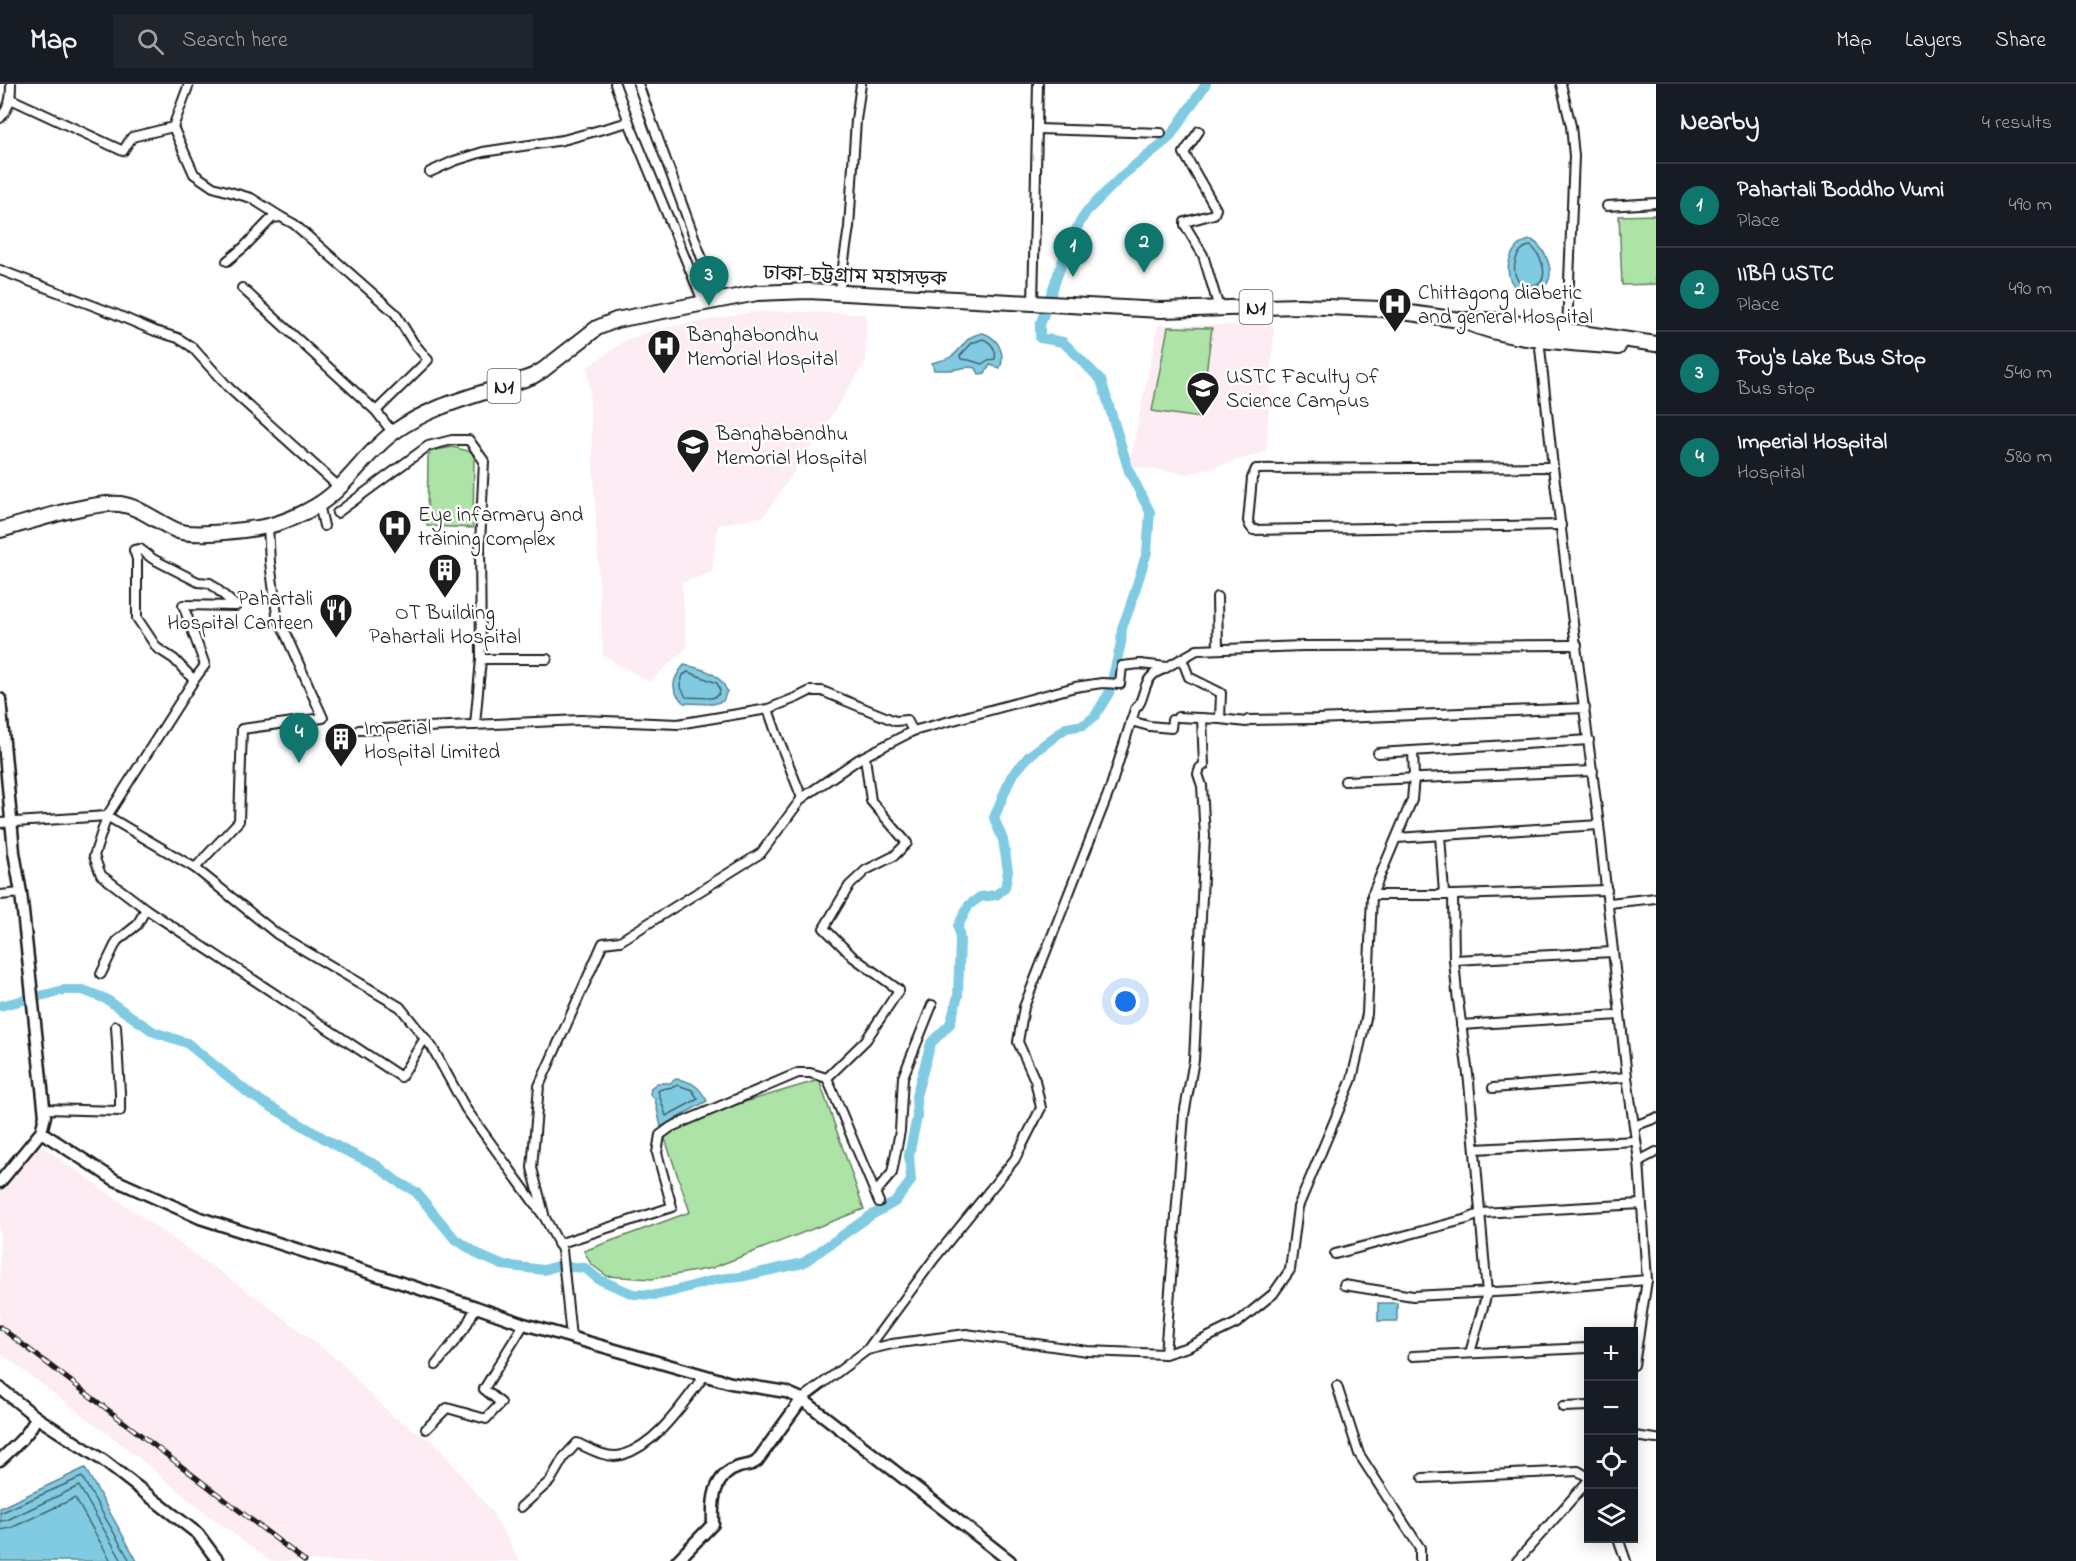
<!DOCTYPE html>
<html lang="en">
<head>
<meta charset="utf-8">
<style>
	body { margin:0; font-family:"Indie Flower","Noto Sans Bengali",sans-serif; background:#20242c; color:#f1f3f6 }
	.controls { position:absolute; right:18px; bottom:18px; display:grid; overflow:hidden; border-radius:0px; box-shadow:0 3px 15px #0003 }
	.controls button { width:54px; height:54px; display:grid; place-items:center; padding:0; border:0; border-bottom:2px solid #363941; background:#171b24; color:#f1f3f6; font:30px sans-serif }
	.you { position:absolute; left:1126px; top:918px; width:21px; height:21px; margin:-15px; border:4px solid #fff; border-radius:50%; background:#1a73e8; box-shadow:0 0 0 9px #1a73e833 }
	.badge { display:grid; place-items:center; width:39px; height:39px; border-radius:50%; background:#0f766e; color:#fff; font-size:20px; font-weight:700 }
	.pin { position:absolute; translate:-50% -50px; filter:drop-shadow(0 2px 3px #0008) }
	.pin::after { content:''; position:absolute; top:32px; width:21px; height:18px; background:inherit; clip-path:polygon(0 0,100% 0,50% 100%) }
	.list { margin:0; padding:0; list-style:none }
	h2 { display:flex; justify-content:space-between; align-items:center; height:78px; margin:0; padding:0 24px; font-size:26px }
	h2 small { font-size:20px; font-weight:400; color:#9ea1a6 }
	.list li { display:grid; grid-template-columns:39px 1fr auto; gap:18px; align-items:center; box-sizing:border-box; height:84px; padding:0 24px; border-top:2px solid #363941 }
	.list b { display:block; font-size:22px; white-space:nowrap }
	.list p { margin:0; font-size:20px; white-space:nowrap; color:#9ea1a6 }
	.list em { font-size:20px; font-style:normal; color:#9ea1a6 }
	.icon { flex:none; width:33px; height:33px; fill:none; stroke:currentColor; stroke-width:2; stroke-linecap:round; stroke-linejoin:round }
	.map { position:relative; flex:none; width:1656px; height:1477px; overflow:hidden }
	header { display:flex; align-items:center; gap:36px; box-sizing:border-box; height:84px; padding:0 30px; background:#171b24; border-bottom:2px solid #363941 }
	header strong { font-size:28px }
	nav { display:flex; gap:33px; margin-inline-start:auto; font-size:21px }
	.search { width:420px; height:54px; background:#20242c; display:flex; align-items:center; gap:15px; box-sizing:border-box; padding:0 21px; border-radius:0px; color:#9ea1a6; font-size:22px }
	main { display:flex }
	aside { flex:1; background:#171b24 }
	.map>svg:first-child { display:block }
</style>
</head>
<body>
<header>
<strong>Map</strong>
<div class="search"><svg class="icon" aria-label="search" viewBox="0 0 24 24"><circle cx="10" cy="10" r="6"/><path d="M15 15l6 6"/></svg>Search here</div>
<nav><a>Map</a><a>Layers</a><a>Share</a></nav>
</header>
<main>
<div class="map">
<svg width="1656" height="1477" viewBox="0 0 1656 1477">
	<rect width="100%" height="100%" fill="#fff"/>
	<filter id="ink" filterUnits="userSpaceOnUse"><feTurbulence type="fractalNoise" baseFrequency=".0167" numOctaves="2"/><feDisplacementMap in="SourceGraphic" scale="12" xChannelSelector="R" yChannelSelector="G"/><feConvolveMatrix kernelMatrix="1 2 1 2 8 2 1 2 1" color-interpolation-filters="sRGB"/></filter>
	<g filter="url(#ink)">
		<!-- built -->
		<g fill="#fdecf3">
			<path d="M778,227L866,230V277L821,348L764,432L718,441L712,488L682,499L687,564L649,598L603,571L588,283L628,255L657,245L752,228Z"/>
			<path d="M1158,241H1274L1266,368L1189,390L1129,382Z"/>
			<path d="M36,1058L264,1219L342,1279L363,1303L393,1332L436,1360L492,1428L520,1477H270L195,1421L138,1373L0,1269V1107Z"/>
		</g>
		<!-- green -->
		<g fill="#ade3a6" stroke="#648061" stroke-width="1.5">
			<path d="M1656,131V200L1622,201L1619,132Z"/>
			<path d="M1168,243L1212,244L1200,334L1152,327Z"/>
			<path d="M453,363L472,368L474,374L473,444L427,442L428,373L431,367Z"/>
			<path d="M819,996L864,1125L712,1184L652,1195L607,1192L591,1180L584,1167L690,1128L661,1043Z"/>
		</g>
		<!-- water -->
		<g fill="#81cbe2" stroke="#598593" stroke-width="1.5">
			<path d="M1532,156C1546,164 1558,192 1543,204C1538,208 1531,208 1525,207C1498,203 1506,157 1532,156Z"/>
			<path d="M983,249C998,254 1006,269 1000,284L990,281L985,289L979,290L976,284C965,281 959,286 950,286C945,286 940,286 934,286L932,279C938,277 947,276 952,272C965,263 964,252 983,249Z"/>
			<path d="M684,581C703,585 719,588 727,607L723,617L713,620L684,619C669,605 672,596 684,581Z"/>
			<path d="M676,995C692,997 700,1003 707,1017L661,1043L655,1015L650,1010L651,1004L657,999H670Z"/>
			<rect x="1378" y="1219" width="19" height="18"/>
			<path d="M85,1384L137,1477H0V1424Z"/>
		</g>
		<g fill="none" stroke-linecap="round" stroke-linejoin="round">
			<!-- shore -->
			<g stroke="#44626b" stroke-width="1.5">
				<path d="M1531,162C1541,170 1552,197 1534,201C1507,207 1510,163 1531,162Z"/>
				<path d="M983,255C991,258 997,266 995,275L988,276L982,280L969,276L961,275L960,272L972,259Z"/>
				<path d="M688,588L717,599L720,607L718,611L712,614L686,613L680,602L683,591Z"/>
				<path d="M678,1001L692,1006L698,1015L666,1032L658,1007C662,1003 671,1005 678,1001Z"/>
				<path d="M0,1429L82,1393L130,1477"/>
				<path d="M0,1437L7,1436L79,1402L122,1477"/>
				<path d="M0,1446L11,1444L75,1414L111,1477"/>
			</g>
			<!-- canal -->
			<path stroke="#81cbe2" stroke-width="10" d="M0,922L64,906H83L106,915L154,948L187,959L251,1011L342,1065L376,1081L395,1096L416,1108L454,1154L481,1172L502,1181L544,1186L557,1182L585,1184L598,1195L633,1210L656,1211L670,1208L718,1195L740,1193L803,1179L870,1132L895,1118L911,1097L909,1071L917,1033L916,1012L931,959L950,940L958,912L960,856L958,842L969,821L980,813L996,811L1005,804L1008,787L1003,756L994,734L1011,693L1029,672L1066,644L1084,641L1095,632L1109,609L1121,559L1122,544L1130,523L1147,468L1150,428L1129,387L1101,296L1063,258L1040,254V241L1070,156L1086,128L1124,90L1169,54L1206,0"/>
			<!-- minor casing -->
			<g stroke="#1c1c1c" stroke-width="12">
				<g id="minor">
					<path d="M615,0L629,38L704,220"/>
					<path d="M638,0L711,199L721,215"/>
					<path d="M1561,0L1571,42L1574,72L1567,247"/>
					<path d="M11,15L123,67L132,53L173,43L189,0"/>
					<path d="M0,34C10,23 11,14 11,0"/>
					<path d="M173,43L194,90L213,103L251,114L281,133"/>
					<path d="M1038,45L1161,49"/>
					<path d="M1199,47L1184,69L1216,125L1214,130L1185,138V141L1203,171L1219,224"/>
					<path d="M430,88L454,77L483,68L563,56L629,38"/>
					<path d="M1607,122L1656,119"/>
					<path d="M227,177L244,163L272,134L281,133L294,140L395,229L413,258L428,276L376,327"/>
					<path d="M0,186L115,230L155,247L178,254L192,263L229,304L339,403"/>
					<path d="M242,204L376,327L393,349"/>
					<path d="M839,209L849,143L856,36L861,0"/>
					<path d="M1033,219L1038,0"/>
					<path d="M1539,255L1553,383L1599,741L1627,993L1639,1077L1647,1196L1634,1281"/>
					<path d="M1553,383L1256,385L1252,394L1248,437L1250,442L1253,446L1561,441"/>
					<path d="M319,420L324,442"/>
					<path d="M337,429L428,362L452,356H469L484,377L480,460L481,575H547"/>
					<path d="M1217,513L1218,565"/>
					<path d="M1182,575L1189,593L1221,609L1220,635L1246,638L1248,636L1316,635L1585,624"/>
					<path d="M194,596L174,575L157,564L137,534V475L134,466L140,465L153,475L198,498L210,499L236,522L183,521L205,581L194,596L107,732L94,772L101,791L146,825L401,993L425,954"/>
					<path d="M768,625L777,651L802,714"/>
					<path d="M1178,633L1220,635"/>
					<path d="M1131,637L1149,642L1171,644L1172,636"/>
					<path d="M475,641L481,575"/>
					<path d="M359,646L581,636L678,640L768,625L798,613L810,607H822L895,637L907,636L913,647L1075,603L1102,599L1120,600L1122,582L1140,580L1167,583L1197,566L1303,562L1577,561"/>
					<path d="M1378,669L1589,656"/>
					<path d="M1345,697L1593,687"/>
					<path d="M0,739L107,732L195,784L277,850L400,923L432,963L466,1025L545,1134L562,1166L571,1253"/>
					<path d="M1440,751L1444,810"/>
					<path d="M1397,754L1599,741"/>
					<path d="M195,784L239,737L242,645L323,634L277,531L270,478L268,442"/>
					<path d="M0,811L21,809"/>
					<path d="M1372,811H1453L1607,806"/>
					<path d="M1453,811L1454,876L1457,909L1469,998L1487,1209L1470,1269"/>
					<path d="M1609,819L1656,814"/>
					<path d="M1454,876L1613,868"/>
					<path d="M101,890L117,857L137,841L146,825"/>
					<path d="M1461,941L1620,931"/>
					<path d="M827,994L866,956L899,906L853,873L824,844L849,802L866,786L894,772L907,759L871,717L865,673"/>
					<path d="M1493,1004L1627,993"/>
					<path d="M44,1025L120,1027V1009L116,942"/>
					<path d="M1634,1042L1656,1034"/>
					<path d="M1475,1065L1636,1057"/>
					<path d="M1639,1077L1656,1068"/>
					<path d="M875,1109L892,1089L900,1047L903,993L932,921"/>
					<path d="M544,1130L532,1084L539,1002L603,859L620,857L761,769L802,714L859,675L913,647"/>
					<path d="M558,1160L672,1123L657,1069L660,1051L671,1043L798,989H810L827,994L879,1118"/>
					<path d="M1335,1170L1467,1135L1482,1129L1641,1120"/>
					<path d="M1344,1201L1413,1212L1514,1207L1647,1196"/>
					<path d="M867,1266L934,1175L1015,1075L1041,1024L1035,996L1018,958L1024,923L1110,705L1135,625C1145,617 1142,600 1153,591C1156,588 1162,586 1166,584"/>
					<path d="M1165,1270L1184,1031L1194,976L1205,752L1202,702L1198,690L1200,684L1204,681L1202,634"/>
					<path d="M1413,1272L1588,1264"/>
					<path d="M436,1281L465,1244L476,1223"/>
					<path d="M1337,1302L1359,1370L1420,1464V1477"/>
					<path d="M802,1315L867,1266L892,1260L966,1250L1087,1267L1165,1270L1188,1263L1237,1239L1273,1210L1290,1186L1298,1123L1352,995L1367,930L1372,811L1412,716L1414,693L1413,667"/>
					<path d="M1563,1323L1588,1322"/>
					<path d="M426,1345L447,1324L486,1335L501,1319L484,1305L524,1240"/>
					<path d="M1634,1352L1656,1355"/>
					<path d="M1423,1394L1578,1387L1588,1393"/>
					<path d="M521,1423L550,1397L564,1373L577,1359C590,1365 607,1375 622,1371C658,1360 683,1319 705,1291"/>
					<path d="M1618,1454L1626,1477"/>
					<path d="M1517,1477L1588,1397"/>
				</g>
			</g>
			<!-- tertiary casing -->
			<g stroke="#1c1c1c" stroke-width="15">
				<g id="tertiary">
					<path d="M0,615L14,768L21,809L45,1032L41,1048L0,1098"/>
					<path d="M0,1304L36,1333C30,1350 14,1363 0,1376"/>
					<path d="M36,1333L104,1377L198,1450L218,1477"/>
					<path d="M677,1477L713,1440C712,1417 713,1391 739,1383C746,1381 751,1382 757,1377L802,1315"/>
				</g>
			</g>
			<!-- secondary casing -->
			<g stroke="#1c1c1c" stroke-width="15">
				<path id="secondary" d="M41,1048L115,1096L200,1134L476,1223L524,1240L731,1299L786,1308L802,1315L1010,1477"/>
			</g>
			<!-- trunk casing -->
			<g stroke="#1c1c1c" stroke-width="18">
				<g id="trunk">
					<path d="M1466,238C1513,258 1568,258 1618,263"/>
					<path d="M0,446C30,438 91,417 120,420C141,423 158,439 178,447C195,453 249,446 268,442C288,437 313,426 329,413C353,393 369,366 394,348C436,318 485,310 533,292L543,286L597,244L616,236L757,209L808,207L1161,226L1300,222L1381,225L1460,236H1493L1656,260"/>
				</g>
			</g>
			<!-- minor -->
			<use href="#minor" stroke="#fff" stroke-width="8"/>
			<!-- tertiary -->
			<use href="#tertiary" stroke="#fff" stroke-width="10"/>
			<!-- secondary -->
			<use href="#secondary" stroke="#fff" stroke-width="10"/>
			<!-- trunk -->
			<use href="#trunk" stroke="#fff" stroke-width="14"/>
			<!-- rail casing -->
			<g stroke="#1c1c1c" stroke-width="5">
				<path id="rail" d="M0,1243L305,1477"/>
			</g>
			<!-- rail -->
			<use href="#rail" stroke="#fff" stroke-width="3" stroke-dasharray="9" stroke-linecap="butt"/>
		</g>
	</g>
	<!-- icons -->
	<defs>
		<g id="hospital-pin" transform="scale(1.725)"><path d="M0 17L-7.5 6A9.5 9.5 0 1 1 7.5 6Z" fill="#1c1c1c" stroke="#fff"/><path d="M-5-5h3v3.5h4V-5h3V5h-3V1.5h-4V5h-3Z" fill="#fff"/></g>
		<g id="university-pin" transform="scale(1.725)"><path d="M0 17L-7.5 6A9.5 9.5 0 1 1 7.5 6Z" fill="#1c1c1c" stroke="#fff"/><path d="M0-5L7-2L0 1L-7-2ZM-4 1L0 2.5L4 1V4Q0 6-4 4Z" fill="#fff"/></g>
		<g id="building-pin" transform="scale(1.725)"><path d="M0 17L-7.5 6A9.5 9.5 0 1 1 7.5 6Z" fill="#1c1c1c" stroke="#fff"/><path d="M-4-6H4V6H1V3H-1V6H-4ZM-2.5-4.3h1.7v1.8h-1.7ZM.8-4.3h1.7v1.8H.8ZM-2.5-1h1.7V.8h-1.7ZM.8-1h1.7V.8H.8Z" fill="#fff"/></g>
		<g id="restaurant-pin" transform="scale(1.725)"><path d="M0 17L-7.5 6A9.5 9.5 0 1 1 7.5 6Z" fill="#1c1c1c" stroke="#fff"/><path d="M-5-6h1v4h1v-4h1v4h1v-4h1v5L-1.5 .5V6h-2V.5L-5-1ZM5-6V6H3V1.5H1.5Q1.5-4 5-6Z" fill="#fff"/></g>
	</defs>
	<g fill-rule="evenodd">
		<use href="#hospital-pin" x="1395" y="220"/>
		<use href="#hospital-pin" x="664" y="262"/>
		<use href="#university-pin" x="1203" y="304"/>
		<use href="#university-pin" x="693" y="361"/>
		<use href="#hospital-pin" x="395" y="442"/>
		<use href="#building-pin" x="445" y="486"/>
		<use href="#restaurant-pin" x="336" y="526"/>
		<use href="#building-pin" x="341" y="655"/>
	</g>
	<g text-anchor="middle" stroke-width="5" stroke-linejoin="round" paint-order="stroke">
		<!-- shield labels -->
		<g fill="#fff" stroke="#606060" stroke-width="1.5">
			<rect x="1239.5" y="206" width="33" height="34" rx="4.5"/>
			<rect x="487.5" y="285" width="33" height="34" rx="4.5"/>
		</g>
		<g font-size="20" font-weight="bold" fill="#1c1c1c">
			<text x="1256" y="230">N1</text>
			<text x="504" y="309">N1</text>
		</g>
		<!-- street labels -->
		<g font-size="21" fill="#1c1c1c" stroke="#fff">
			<text transform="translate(855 191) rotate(2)" y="7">ঢাকা-চট্টগ্রাম মহাসড়ক</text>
		</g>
		<!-- poi labels -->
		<g font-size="21" fill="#1c1c1c" stroke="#fff" text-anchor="start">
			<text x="1418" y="215">Chittagong diabetic<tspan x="1418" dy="24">and general Hospital</tspan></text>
			<text x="687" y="257">Banghabondhu<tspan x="687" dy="24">Memorial Hospital</tspan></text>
			<text x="1226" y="299">USTC Faculty Of<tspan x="1226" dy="24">Science Campus</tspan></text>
			<text x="716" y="356">Banghabandhu<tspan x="716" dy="24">Memorial Hospital</tspan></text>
			<text x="418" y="437">Eye infarmary and<tspan x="418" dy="24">training complex</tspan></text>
			<text x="313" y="521" text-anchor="end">Pahartali<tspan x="313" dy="24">Hospital Canteen</tspan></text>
			<text x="445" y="535" text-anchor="middle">OT Building<tspan x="445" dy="24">Pahartali Hospital</tspan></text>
			<text x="364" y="650">Imperial<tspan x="364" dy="24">Hospital Limited</tspan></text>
		</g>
	</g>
</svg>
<div class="controls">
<button>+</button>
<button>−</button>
<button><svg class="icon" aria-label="locate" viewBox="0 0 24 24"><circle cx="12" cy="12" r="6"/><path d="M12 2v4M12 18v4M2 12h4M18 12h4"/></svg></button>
<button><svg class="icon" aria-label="layers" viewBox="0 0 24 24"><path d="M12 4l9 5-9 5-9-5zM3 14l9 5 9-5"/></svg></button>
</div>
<div class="you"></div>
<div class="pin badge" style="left:1073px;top:193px">1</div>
<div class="pin badge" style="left:1144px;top:189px">2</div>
<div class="pin badge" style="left:709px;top:222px">3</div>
<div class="pin badge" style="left:299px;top:679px">4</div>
</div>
<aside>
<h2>Nearby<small>4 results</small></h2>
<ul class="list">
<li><span class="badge">1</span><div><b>Pahartali Boddho Vumi</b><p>Place</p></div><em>490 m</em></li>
<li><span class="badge">2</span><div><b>IIBA USTC</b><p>Place</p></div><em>490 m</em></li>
<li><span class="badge">3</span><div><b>Foy's Lake Bus Stop</b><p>Bus stop</p></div><em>540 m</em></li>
<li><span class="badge">4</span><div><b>Imperial Hospital</b><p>Hospital</p></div><em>580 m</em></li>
</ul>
</aside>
</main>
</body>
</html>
